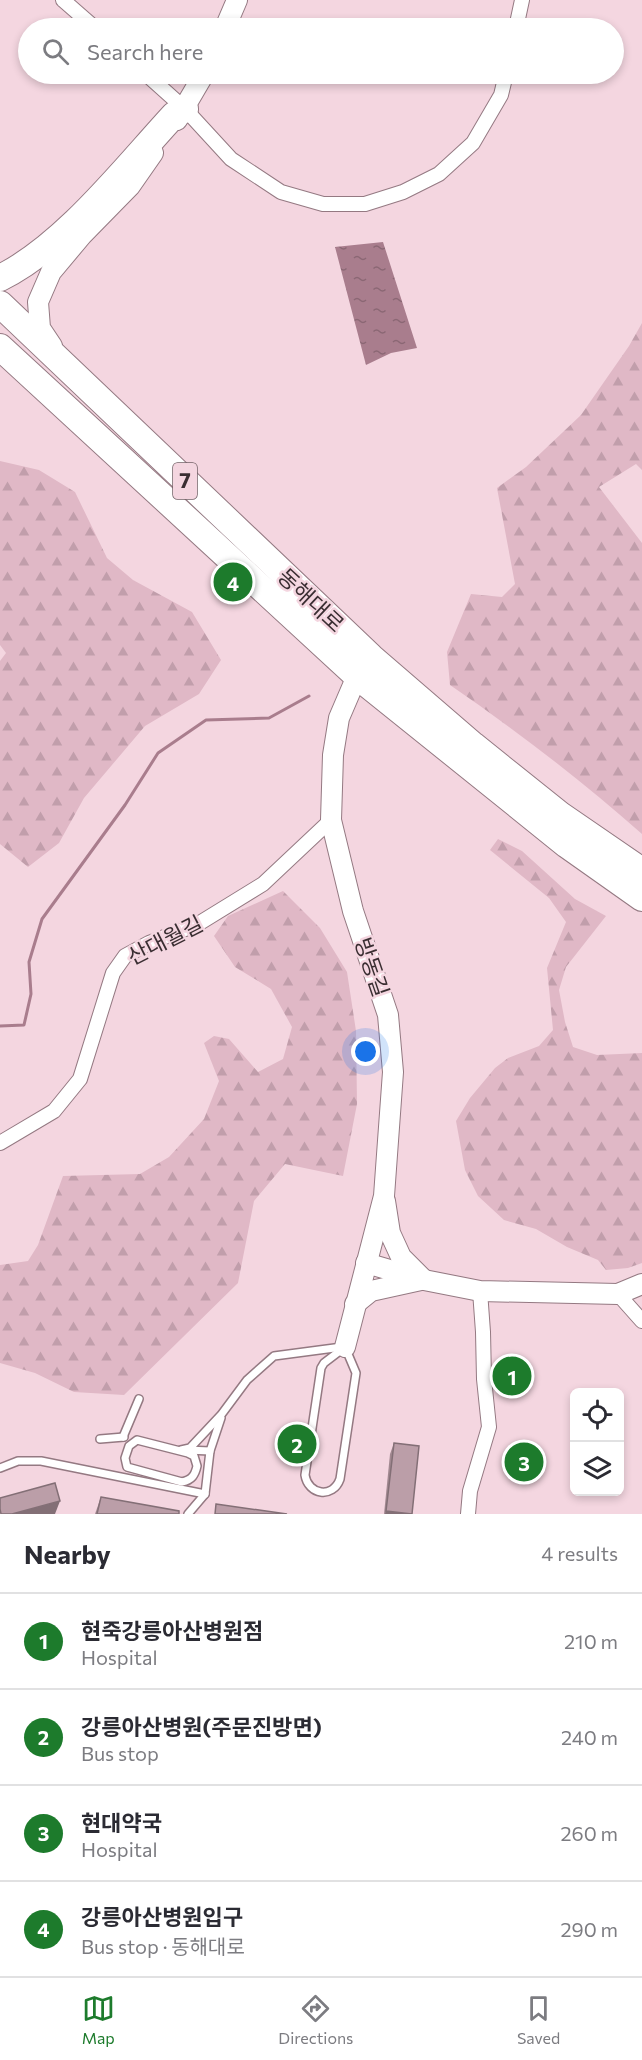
<!DOCTYPE html>
<html lang="en">
<head>
<meta charset="utf-8">
<style>
	body { margin:0; font-family:Commissioner,"Noto Sans KR",sans-serif; background:#f7f7f7; color:#2b2b33 }
	.controls { position:absolute; right:18px; bottom:18px; display:grid; overflow:hidden; border-radius:9px; box-shadow:0 3px 9px #0003 }
	.controls button { width:54px; height:54px; display:grid; place-items:center; padding:0; border:0; border-bottom:2px solid #e1e1e2; background:#fff; color:#2b2b33; font:30px sans-serif }
	.you { position:absolute; left:366px; top:1052px; width:21px; height:21px; margin:-15px; border:4px solid #fff; border-radius:50%; background:#1a73e8; box-shadow:0 0 0 9px #1a73e833 }
	.badge { display:grid; place-items:center; width:39px; height:39px; border-radius:50%; background:#1d7b2c; color:#fff; font-size:20px; font-weight:700 }
	.pin { position:absolute; translate:-50% -50%; border:3px solid #fff; box-shadow:0 2px 6px #0006 }
	.list { margin:0; padding:0; list-style:none }
	h2 { display:flex; justify-content:space-between; align-items:center; height:78px; margin:0; padding:0 24px; font-size:26px }
	h2 small { font-size:20px; font-weight:400; color:#7c7c81 }
	.list li { display:grid; grid-template-columns:39px 1fr auto; gap:18px; align-items:center; box-sizing:border-box; height:96px; padding:0 24px; border-top:2px solid #e1e1e2 }
	.list b { display:block; font-size:22px; white-space:nowrap }
	.list p { margin:0; font-size:20px; white-space:nowrap; color:#7c7c81 }
	.list em { font-size:20px; font-style:normal; color:#7c7c81 }
	.icon { flex:none; width:33px; height:33px; fill:none; stroke:currentColor; stroke-width:2; stroke-linecap:round; stroke-linejoin:round }
	.map { position:relative; flex:none; width:642px; height:1514px; overflow:hidden }
	.search { position:absolute; background:#fff; box-shadow:0 3px 9px #0003; left:18px; right:18px; top:18px; height:66px; display:flex; align-items:center; gap:15px; box-sizing:border-box; padding:0 21px; border-radius:33px; color:#7c7c81; font-size:22px }
	.sheet { height:462px; background:#fff }
	nav { display:flex; justify-content:space-around; align-items:center; box-sizing:border-box; height:84px; border-top:2px solid #e1e1e2; background:#fff; font-size:16px; color:#7c7c81 }
	nav a { display:grid; justify-items:center; gap:3px }
	nav .on { color:#1d7b2c }
	.map>svg:first-child { display:block }
</style>
</head>
<body>
<div class="map">
<svg width="642" height="1514" viewBox="0 0 642 1514">
	<defs>
		<pattern id="forest-firs" width="22" height="20" patternUnits="userSpaceOnUse" patternTransform="scale(1.5)"><rect width="22" height="20" fill="#e0b8c6"/><path d="M5 1l3.5 6h-7zM16 11l3.5 6h-7z" fill="#c19eab"/></pattern>
		<pattern id="water-ripples" width="26" height="14" patternUnits="userSpaceOnUse" patternTransform="scale(1.5)"><rect width="26" height="14" fill="#a97d8d"/><path d="M2 4q2-2 4 0t4 0M15 11q2-2 4 0t4 0" fill="none" stroke="#8b6774"/></pattern>
	</defs>
	<rect width="100%" height="100%" fill="#f4d6e0"/>
	<!-- forest -->
	<g fill="url(#forest-firs)">
		<path d="M642,323V470L636,464L599,487L642,543V834C581,780 517,731 450,685L447,652L471,594L502,597L515,584L497,488L526,467L581,415L629,346Z"/>
		<path d="M0,461L39,470L75,492L107,558L133,580L192,612L221,660L199,694L145,726L84,798L59,843L28,867L0,844V661L6,653L0,645Z"/>
		<path d="M498,839L522,851L575,899L606,916L566,967L559,990L565,1022L573,1047L597,1055L642,1053V1263L628,1268L606,1270L598,1260L567,1247L536,1229L504,1220L478,1196L465,1170L456,1121L470,1098L495,1068L508,1058L539,1046L553,1030L547,968L566,922L549,898L490,850Z"/>
		<path d="M283,891L320,928L347,972L356,1031L357,1104L343,1176L285,1164L254,1201L238,1283L124,1395L74,1392L35,1373L0,1363V1265L28,1261L38,1245L63,1176L140,1174L169,1157L204,1119L219,1081L204,1043L214,1036L229,1039L258,1072L283,1059L292,1027L271,989L235,967L214,936L228,916Z"/>
	</g>
	<!-- water -->
	<path fill="url(#water-ripples)" d="M383,242L417,348L391,353L366,365L335,247Z"/>
	<g fill="none" stroke-linecap="round" stroke-linejoin="round">
		<!-- stream -->
		<path stroke="#a97d8d" stroke-width="3" d="M0,1026L24,1025L31,994L29,962L42,919L125,805L158,753L206,720L269,718L309,696"/>
		<!-- lane casing -->
		<g stroke="#947982" stroke-width="10">
			<g id="lane">
				<path d="M345,1347L356,1373L340,1479C333,1499 308,1495 305,1475L321,1368L324,1363Z"/>
				<path d="M123,1437L139,1399"/>
				<path d="M100,1439L124,1437"/>
				<path d="M137,1440L188,1453L194,1456L197,1466C195,1475 192,1480 182,1482L127,1467L125,1458L129,1446Z"/>
				<path d="M181,1450L190,1448L221,1415L247,1380L274,1356L342,1347"/>
				<path d="M187,1450L210,1451"/>
				<path d="M0,1468L18,1461H41L205,1494"/>
				<path d="M188,1514L205,1494L210,1451L221,1418"/>
			</g>
		</g>
		<!-- street casing -->
		<g stroke="#947982" stroke-width="16">
			<g id="street">
				<path d="M63,0L95,28"/>
				<path d="M516,28L522,0"/>
				<path d="M146,74L185,109L231,159L281,192L323,204H365L403,192L439,174L473,143L501,95L506,74"/>
				<path d="M0,1143L54,1111L80,1079L113,973L125,956L149,943L198,924L263,884L331,820"/>
				<path d="M618,1294L642,1321"/>
				<path d="M468,1514L470,1491L489,1427L484,1379L483,1332L480,1291"/>
			</g>
		</g>
		<!-- secondary casing -->
		<g stroke="#947982" stroke-width="22">
			<g id="secondary">
				<path d="M225,28L237,0"/>
				<path d="M177,120L204,74"/>
				<path d="M52,346L40,328L38,302L51,272L82,235L130,186L153,153"/>
				<path d="M385,1201L390,1233L401,1257L422,1278"/>
				<path d="M366,1263L424,1280L480,1291L618,1294L642,1284"/>
				<path d="M355,1304L371,1291L421,1280"/>
				<path d="M345,1347L384,1196L393,1072L388,1015L353,911L331,820L333,755L339,718L357,676"/>
			</g>
		</g>
		<!-- highway casing -->
		<g stroke="#947982" stroke-width="28">
			<g id="highway">
				<path d="M0,278C65,246 125,168 174,115L185,109"/>
				<path d="M0,304L371,657L473,745L559,814L642,871"/>
				<path d="M0,347L357,676L567,845L642,898"/>
			</g>
		</g>
		<!-- lane -->
		<use href="#lane" stroke="#fff" stroke-width="7"/>
		<!-- street -->
		<use href="#street" stroke="#fff" stroke-width="14"/>
		<!-- secondary -->
		<use href="#secondary" stroke="#fff" stroke-width="20"/>
		<!-- highway -->
		<use href="#highway" stroke="#fff" stroke-width="26"/>
	</g>
	<!-- wall -->
	<g fill="#a18890">
		<path d="M394,1443L412,1514H384L390,1454Z"/>
		<path d="M101,1497L179,1514H95Z"/>
	</g>
	<!-- shaded-wall -->
	<g fill="#836f76">
		<path d="M60,1501L55,1514H12Z"/>
		<path d="M386,1511L412,1514H385Z"/>
	</g>
	<!-- building -->
	<g fill="#bb9ea8" stroke="#836f76" stroke-width="1.5">
		<path d="M394,1443L419,1446L412,1514L386,1511Z"/>
		<path d="M55,1483L60,1501L12,1514H1L0,1509V1498Z"/>
		<path d="M101,1497L179,1511V1514H97Z"/>
		<path d="M216,1504L287,1514H215Z"/>
	</g>
	<g text-anchor="middle" stroke-width="5" stroke-linejoin="round" paint-order="stroke">
		<!-- shield labels -->
		<rect fill="#f4d6e0" stroke="#726066" stroke-width="1.5" x="173" y="463" width="24" height="36" rx="4.5"/>
		<g font-size="21" font-weight="bold" fill="#3a2e32">
			<text x="185" y="488">7</text>
		</g>
		<!-- street labels -->
		<g font-size="22" fill="#3a2e32" stroke="#f4d6e0">
			<text transform="translate(311 600) rotate(43)" y="8">동해대로</text>
			<text transform="translate(165 940) rotate(-27)" y="8">산대월길</text>
			<text transform="translate(372 967) rotate(71)" y="8">방동길</text>
		</g>
	</g>
</svg>
<div class="controls">
<button><svg class="icon" aria-label="locate" viewBox="0 0 24 24"><circle cx="12" cy="12" r="6"/><path d="M12 2v4M12 18v4M2 12h4M18 12h4"/></svg></button>
<button><svg class="icon" aria-label="layers" viewBox="0 0 24 24"><path d="M12 4l9 5-9 5-9-5zM3 14l9 5 9-5"/></svg></button>
</div>
<div class="you"></div>
<div class="pin badge" style="left:512px;top:1376px">1</div>
<div class="pin badge" style="left:297px;top:1444px">2</div>
<div class="pin badge" style="left:524px;top:1462px">3</div>
<div class="pin badge" style="left:233px;top:582px">4</div>
<div class="search"><svg class="icon" aria-label="search" viewBox="0 0 24 24"><circle cx="10" cy="10" r="6"/><path d="M15 15l6 6"/></svg>Search here</div>
</div>
<section class="sheet">
<h2>Nearby<small>4 results</small></h2>
<ul class="list">
<li><span class="badge">1</span><div><b>현죽강릉아산병원점</b><p>Hospital</p></div><em>210 m</em></li>
<li><span class="badge">2</span><div><b>강릉아산병원(주문진방면)</b><p>Bus stop</p></div><em>240 m</em></li>
<li><span class="badge">3</span><div><b>현대약국</b><p>Hospital</p></div><em>260 m</em></li>
<li><span class="badge">4</span><div><b>강릉아산병원입구</b><p>Bus stop · 동해대로</p></div><em>290 m</em></li>
</ul>
</section>
<nav>
<a class="on"><svg class="icon" aria-label="map" viewBox="0 0 24 24"><path d="M3 6l6-2 6 2 6-2v14l-6 2-6-2-6 2zM9 4v14M15 6v14"/></svg>Map</a>
<a><svg class="icon" aria-label="directions" viewBox="0 0 24 24"><path d="M12 3l9 9-9 9-9-9zM9 14v-3h6M13 9l2 2-2 2"/></svg>Directions</a>
<a><svg class="icon" aria-label="saved" viewBox="0 0 24 24"><path d="M7 4h10v16l-5-4-5 4z"/></svg>Saved</a>
</nav>
</body>
</html>
